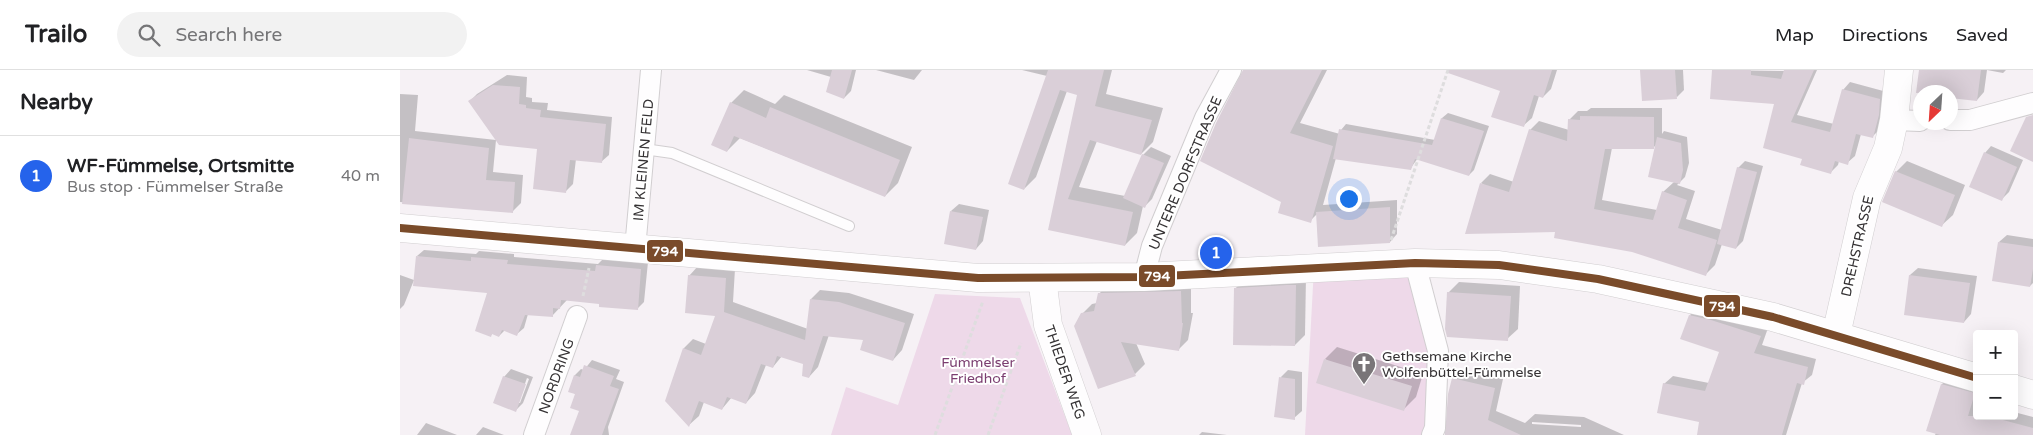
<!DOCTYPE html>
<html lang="en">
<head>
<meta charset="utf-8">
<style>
	body { margin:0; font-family:"Varela Round",sans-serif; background:#f2f2f2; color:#202124 }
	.controls { position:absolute; right:15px; bottom:15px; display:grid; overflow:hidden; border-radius:5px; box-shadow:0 5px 20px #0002 }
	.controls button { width:45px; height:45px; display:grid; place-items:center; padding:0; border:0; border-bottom:1px solid #e0e0e0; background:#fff; color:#202124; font:25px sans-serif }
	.compass { position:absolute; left:1513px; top:15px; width:45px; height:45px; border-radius:50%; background:#fff; box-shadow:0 5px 20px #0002; rotate:205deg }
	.you { position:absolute; left:948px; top:128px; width:18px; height:18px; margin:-12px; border:4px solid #fff; border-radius:50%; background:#1a73e8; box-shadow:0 0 0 8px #1a73e833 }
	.badge { display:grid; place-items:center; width:32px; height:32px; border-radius:50%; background:#2563eb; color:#fff; font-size:16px; font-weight:700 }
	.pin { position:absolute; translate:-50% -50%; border:2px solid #fff; box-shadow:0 1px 5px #0006 }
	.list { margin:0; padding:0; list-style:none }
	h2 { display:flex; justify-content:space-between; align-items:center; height:65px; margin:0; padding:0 20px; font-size:21px }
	h2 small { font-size:16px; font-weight:400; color:#757577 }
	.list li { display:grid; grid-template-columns:32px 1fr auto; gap:15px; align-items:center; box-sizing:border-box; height:80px; padding:0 20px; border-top:1px solid #e0e0e0 }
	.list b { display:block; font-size:19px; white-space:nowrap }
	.list p { margin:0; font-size:16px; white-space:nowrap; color:#757577 }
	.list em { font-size:16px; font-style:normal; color:#757577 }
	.icon { flex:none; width:28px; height:28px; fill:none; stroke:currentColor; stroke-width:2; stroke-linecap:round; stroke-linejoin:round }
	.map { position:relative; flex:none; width:1633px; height:365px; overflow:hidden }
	header { display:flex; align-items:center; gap:30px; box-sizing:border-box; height:70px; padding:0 25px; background:#fff; border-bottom:1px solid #e0e0e0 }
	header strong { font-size:24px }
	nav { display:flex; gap:28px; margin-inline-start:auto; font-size:18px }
	.search { width:350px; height:45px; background:#f2f2f2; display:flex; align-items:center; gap:12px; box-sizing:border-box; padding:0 18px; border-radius:28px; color:#757577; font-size:19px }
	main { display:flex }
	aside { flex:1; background:#fff }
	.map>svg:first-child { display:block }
</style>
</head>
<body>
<header>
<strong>Trailo</strong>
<div class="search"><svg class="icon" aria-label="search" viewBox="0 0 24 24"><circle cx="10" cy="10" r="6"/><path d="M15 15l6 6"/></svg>Search here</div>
<nav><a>Map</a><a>Directions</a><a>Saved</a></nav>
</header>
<main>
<aside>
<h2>Nearby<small></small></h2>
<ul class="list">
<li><span class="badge">1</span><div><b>WF-Fümmelse, Ortsmitte</b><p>Bus stop · Fümmelser Straße</p></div><em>40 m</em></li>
</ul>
</aside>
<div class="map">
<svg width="1633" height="365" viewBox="0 0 1633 365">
	<rect width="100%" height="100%" fill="#f6f1f5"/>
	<!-- green -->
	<g fill="#eed9e9">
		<path d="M1015,193L1038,281L1032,365H905L914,197Z"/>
		<path d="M535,224L620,228L672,365H431L446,317L498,335Z"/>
	</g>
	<!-- shadow -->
	<g fill="#0003" fill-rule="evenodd">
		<path d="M407,0H456L451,21L444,28L431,7Z"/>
		<path d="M476,0H522L514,10Z"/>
		<path d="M622,0H712L706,24L763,38L753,72L741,84L697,71L679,117L725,126L743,85L751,77L771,86L752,129L745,136H743L737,163L725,175L649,159L678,24L667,21L636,107L624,119L647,6Z"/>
		<path d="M844,0H927L900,53L940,64L941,60L946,54L1035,70L1042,48L1048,43L1089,56L1074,100L1069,105L1018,88L1010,99L936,88L923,135L997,130V164L990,172L917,144L910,151L883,131Z"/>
		<path d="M1052,0H1157L1151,19L1143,27L1139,26L1132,48L1123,56L1101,20Z"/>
		<path d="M1241,0H1283L1284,20L1277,27Z"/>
		<path d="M1313,0L1385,1L1417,0L1397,45L1434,54L1443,20L1450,12L1487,22L1480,59L1472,67L1461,64L1455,86L1447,93L1439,91L1438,95L1431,102L1403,88L1376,33Z"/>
		<path d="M1520,0H1606L1603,3L1587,0L1584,22L1577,30L1550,22L1520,23Z"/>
		<path d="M107,5L127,7L126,27L132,28V32L148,33L147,40L212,47L209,85L201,92L176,89L173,114L166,121L139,78L70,31L77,24Z"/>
		<path d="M344,20L375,34L384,25L512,77L498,113L485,126L340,68L327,81L331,33Z"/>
		<path d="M0,24L18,25L15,61L96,70L93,102L123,105L121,133L113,141L0,132Z"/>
		<path d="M1191,38H1262V64L1264,61L1287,67L1289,93L1285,107L1277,115L1295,121L1286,149L1322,160L1338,98L1345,91L1363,96L1343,171L1336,178L1322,174L1315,195L1306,204L1233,181L1156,161L1081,113L1090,104L1114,112L1130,60L1139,51L1169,60V50L1178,41H1187ZM1257,74L1274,112L1263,122L1257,140L1202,130L1212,78H1253Z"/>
		<path d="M1591,76L1623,90L1609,122L1602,129L1585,83Z"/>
		<path d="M1507,91L1565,115L1553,145L1542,155L1496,102Z"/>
		<path d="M559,134L589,140L583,171L576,179L551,141Z"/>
		<path d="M1607,165L1633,169V213L1630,216L1599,172Z"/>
		<path d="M24,180L76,184L79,181L114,184V187L198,194L204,188L248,192L244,232L237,239L201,233L167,230L152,246L128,244L124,258L117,264L105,260L99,266L93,263L91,265L89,222L17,186Z"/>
		<path d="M298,196L335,199L333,232L408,259L411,229L420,220L449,223L514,244L502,280L493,290L465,269L429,265L418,297L409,307L404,293L382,286L373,297L366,295L355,323L346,333L332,327L322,339L304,332L299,346L289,355L284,278L293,269L306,274L317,244L289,206Z"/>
		<path d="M1518,198L1577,206L1571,244L1564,252L1505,244L1510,205Z"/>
		<path d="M0,205L14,210L4,235L0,239Z"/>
		<path d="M906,206L905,265L895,275L835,219L845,208Z"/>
		<path d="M791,211V243H793L788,270L778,280L736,273L745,294L735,304L682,244L692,234L697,233L699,224L709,213Z"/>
		<path d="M1059,212L1120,216L1118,259L1107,269L1048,223Z"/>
		<path d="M1298,237L1368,258L1362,275L1416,289L1412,305L1402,313L1386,365H1298L1301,351L1264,314L1273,306L1309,313L1320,281L1290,245Z"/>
		<path d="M937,277L1023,304L1016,327L1004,339L925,289Z"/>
		<path d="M192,290L220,300L216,309L224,312L208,357L209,365H172L180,340L176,324L169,321L175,305L181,299L184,300Z"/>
		<path d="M111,299L133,307L123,333L116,340L104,307ZM127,308L129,309L120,333H118Z"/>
		<path d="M1062,299L1103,309L1096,341L1125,353L1135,344L1184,347L1224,365H1045L1053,309ZM1132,352L1181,355V357L1132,354Z"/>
		<path d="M888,300L902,302V341L894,348L881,307Z"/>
		<path d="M1551,306L1577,313V346H1614V342L1633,347V365H1535L1536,363L1528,360L1542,314Z"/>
		<path d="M26,353L57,365H17Z"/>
		<path d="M83,357L104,365H76Z"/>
		<path d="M802,362L827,365H799Z"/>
	</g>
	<!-- building -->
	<g fill="#dacfd8">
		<path d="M432,0H452L444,29L426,22Z"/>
		<path d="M648,0H704L695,36L752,50L741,85L690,70L668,129L733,142L725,176L648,160L677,25L660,20L624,120L608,114Z"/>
		<path d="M843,0H922L890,63L933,76L911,153L878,143L881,132L800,91L816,53Z"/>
		<path d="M1048,0H1152L1143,28L1134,25L1124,57L1091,47L1100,21L1048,3Z"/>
		<path d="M1240,0H1275L1277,29L1242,31Z"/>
		<path d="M1312,0H1351V5L1381,9L1384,0H1414L1391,52L1430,62L1442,19L1480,29L1479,45L1473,68L1456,64L1448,95L1435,91L1431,104L1400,95L1402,89L1363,78L1374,34L1310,29Z"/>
		<path d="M1519,0H1581L1577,31L1550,28V22L1516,23Z"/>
		<path d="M93,15L120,17L119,34L126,35V38L141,40L140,47L206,54L202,93L170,90L166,123L133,119L137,79L99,75L68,31Z"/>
		<path d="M330,32L366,48L370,37L500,90L485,127L334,66L327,82L311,75Z"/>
		<path d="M1633,45V92L1610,81L1626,47Z"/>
		<path d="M1180,46L1254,47V79H1205L1194,139L1253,150L1262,121L1287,130L1278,158L1317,170L1306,206L1232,182L1154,168L1155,162L1065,164L1080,113L1109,122L1129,59L1167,71L1168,49L1180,50Z"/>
		<path d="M1041,48L1084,61L1069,106L1015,89L1011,100L933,89L939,59L1032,75Z"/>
		<path d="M1257,67L1281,73L1283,100L1280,114L1248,107Z"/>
		<path d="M9,68L89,78L86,110L115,112L113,143L2,134Z"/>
		<path d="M1584,82L1617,97L1602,131L1569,117Z"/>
		<path d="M742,84L764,93L745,138L723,128Z"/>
		<path d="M1337,97L1357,102L1336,179L1317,174Z"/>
		<path d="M1495,101L1555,125L1542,157L1482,132Z"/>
		<path d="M990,137V173L918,177L916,142Z"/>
		<path d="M550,141L583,147L576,180L544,174Z"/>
		<path d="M1598,172L1633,177V199L1630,217L1592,211Z"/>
		<path d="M16,186L71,191V187L108,190L107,194L195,201L196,195L241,199L238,240L199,237V234L161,230L160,239L153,238V247L125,245L117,266L102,260L99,267L92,264L91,267L75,261L87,223L13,216Z"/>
		<path d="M288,205L326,208L324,242L405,270L410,229L439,232L505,253L493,291L460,280L463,270L423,266L409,308L402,306L403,294L377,286L373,298L361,294L346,334L327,327L322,340L299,331L289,357L265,331L283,278L301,285L315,246L285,243Z"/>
		<path d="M1509,205L1570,213L1564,253L1504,245Z"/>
		<path d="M887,215H896L895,276L833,275L834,218Z"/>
		<path d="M781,221L782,253H783L779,281L721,272L736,306L698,319L674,256L681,243L694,241L698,223Z"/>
		<path d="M1047,222L1111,226L1108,271L1047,267L1045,259Z"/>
		<path d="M1289,245L1311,250L1361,266L1354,283L1408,297L1404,315L1397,313L1382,365H1297L1299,352L1257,343L1263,313L1305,321L1319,282L1280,269Z"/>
		<path d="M924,289L1012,316L1004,341L916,313Z"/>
		<path d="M184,295L214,306L210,316L219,319L202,365H170L179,341L170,338L175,324L168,322L174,305L180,307Z"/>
		<path d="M103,306L126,314L116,342L93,333Z"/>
		<path d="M879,307L895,309V350L874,347Z"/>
		<path d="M1052,308L1095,318L1088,350L1121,365H1045L1048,324Z"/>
		<path d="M1541,314L1575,323L1568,346H1604L1603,350L1633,358V365H1540L1526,361Z"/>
	</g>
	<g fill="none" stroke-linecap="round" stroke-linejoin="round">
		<!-- lane casing -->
		<g stroke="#d1ced0" stroke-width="12">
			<path id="lane" d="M244,79L272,83L449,156"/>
		</g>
		<!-- street casing -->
		<g stroke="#d1ced0" stroke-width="22">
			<g id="street">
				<path d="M1494,50L1520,51"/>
				<path d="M1550,50H1570L1633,33"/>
				<path d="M235,179L251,0"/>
				<path d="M1015,193L1038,281L1035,358L1032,365"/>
				<path d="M744,207L752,176L805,48L831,0"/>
				<path d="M134,365L177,246"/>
			</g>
		</g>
		<!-- secondary casing -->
		<g stroke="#d1ced0" stroke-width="29">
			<g id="secondary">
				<path d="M0,158L578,208L744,207L1015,193L1099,195L1198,209L1373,247L1577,308"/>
				<path d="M642,208L648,255L687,365"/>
				<path d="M1436,265L1467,128L1488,78L1494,50L1499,0"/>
				<path d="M1614,319L1633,325"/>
			</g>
		</g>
		<!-- path -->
		<g stroke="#deddde" stroke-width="3" stroke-dasharray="4 2.5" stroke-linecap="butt">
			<path d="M991,170L1048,0"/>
			<path d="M183,226L189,198"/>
			<path d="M535,365L583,231"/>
			<path d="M588,365L621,273"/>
		</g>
		<!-- lane -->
		<use href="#lane" stroke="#fefdfe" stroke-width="10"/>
		<!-- street -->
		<use href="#street" stroke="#fefdfe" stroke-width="20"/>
		<!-- secondary -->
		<use href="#secondary" stroke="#fefdfe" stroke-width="28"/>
		<!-- bus-1 casing -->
		<g stroke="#fff" stroke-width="11">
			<path id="bus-1" d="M0,158L578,208L744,207L1015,193L1099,195L1198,209L1373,247L1577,308"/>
		</g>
		<!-- bus-1 -->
		<use href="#bus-1" stroke="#7a4b2a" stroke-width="8"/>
	</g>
	<!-- icons -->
	<defs>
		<g id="church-pin" transform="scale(1.25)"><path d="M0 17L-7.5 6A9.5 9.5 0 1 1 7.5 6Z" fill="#797578" stroke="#fff"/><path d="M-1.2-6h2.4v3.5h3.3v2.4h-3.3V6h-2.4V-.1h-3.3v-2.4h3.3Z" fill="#fff"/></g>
	</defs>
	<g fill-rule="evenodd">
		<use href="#church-pin" x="964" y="294"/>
	</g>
	<g text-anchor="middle" stroke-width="4" stroke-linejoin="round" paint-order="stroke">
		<!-- street labels -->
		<g font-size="14" fill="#353234" stroke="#fff">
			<text transform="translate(243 90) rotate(-85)" y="5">IM KLEINEN FELD</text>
			<text transform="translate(785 103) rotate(-67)" y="5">UNTERE DORFSTRASSE</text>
			<text transform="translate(1457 176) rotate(-77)" y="5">DREHSTRASSE</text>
			<text transform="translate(665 302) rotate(71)" y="5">THIEDER WEG</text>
			<text transform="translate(156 306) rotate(-70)" y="5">NORDRING</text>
		</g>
		<!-- poi labels -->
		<g font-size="14" fill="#353234" stroke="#fff" text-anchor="start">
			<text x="982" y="291">Gethsemane Kirche<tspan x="982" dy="16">Wolfenbüttel-Fümmelse</tspan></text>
		</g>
		<!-- park labels -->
		<g font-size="14" fill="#7b3e70" stroke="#fff">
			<text x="578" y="297">Fümmelser<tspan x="578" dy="16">Friedhof</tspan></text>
		</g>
	</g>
	<g stroke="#fff" stroke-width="2">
		<rect x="246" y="169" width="38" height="24" rx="5" fill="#7a4b2a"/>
		<rect x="738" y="194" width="38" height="24" rx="5" fill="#7a4b2a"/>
		<rect x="1303" y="224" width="38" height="24" rx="5" fill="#7a4b2a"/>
	</g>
	<g font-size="14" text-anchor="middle" font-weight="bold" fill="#fff">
		<text x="265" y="186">794</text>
		<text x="757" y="211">794</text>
		<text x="1322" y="241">794</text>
	</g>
</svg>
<div class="controls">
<button>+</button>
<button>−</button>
</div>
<svg class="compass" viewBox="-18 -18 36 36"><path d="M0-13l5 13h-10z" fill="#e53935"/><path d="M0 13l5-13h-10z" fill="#757577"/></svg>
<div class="you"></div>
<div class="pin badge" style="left:816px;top:183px">1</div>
</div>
</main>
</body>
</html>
